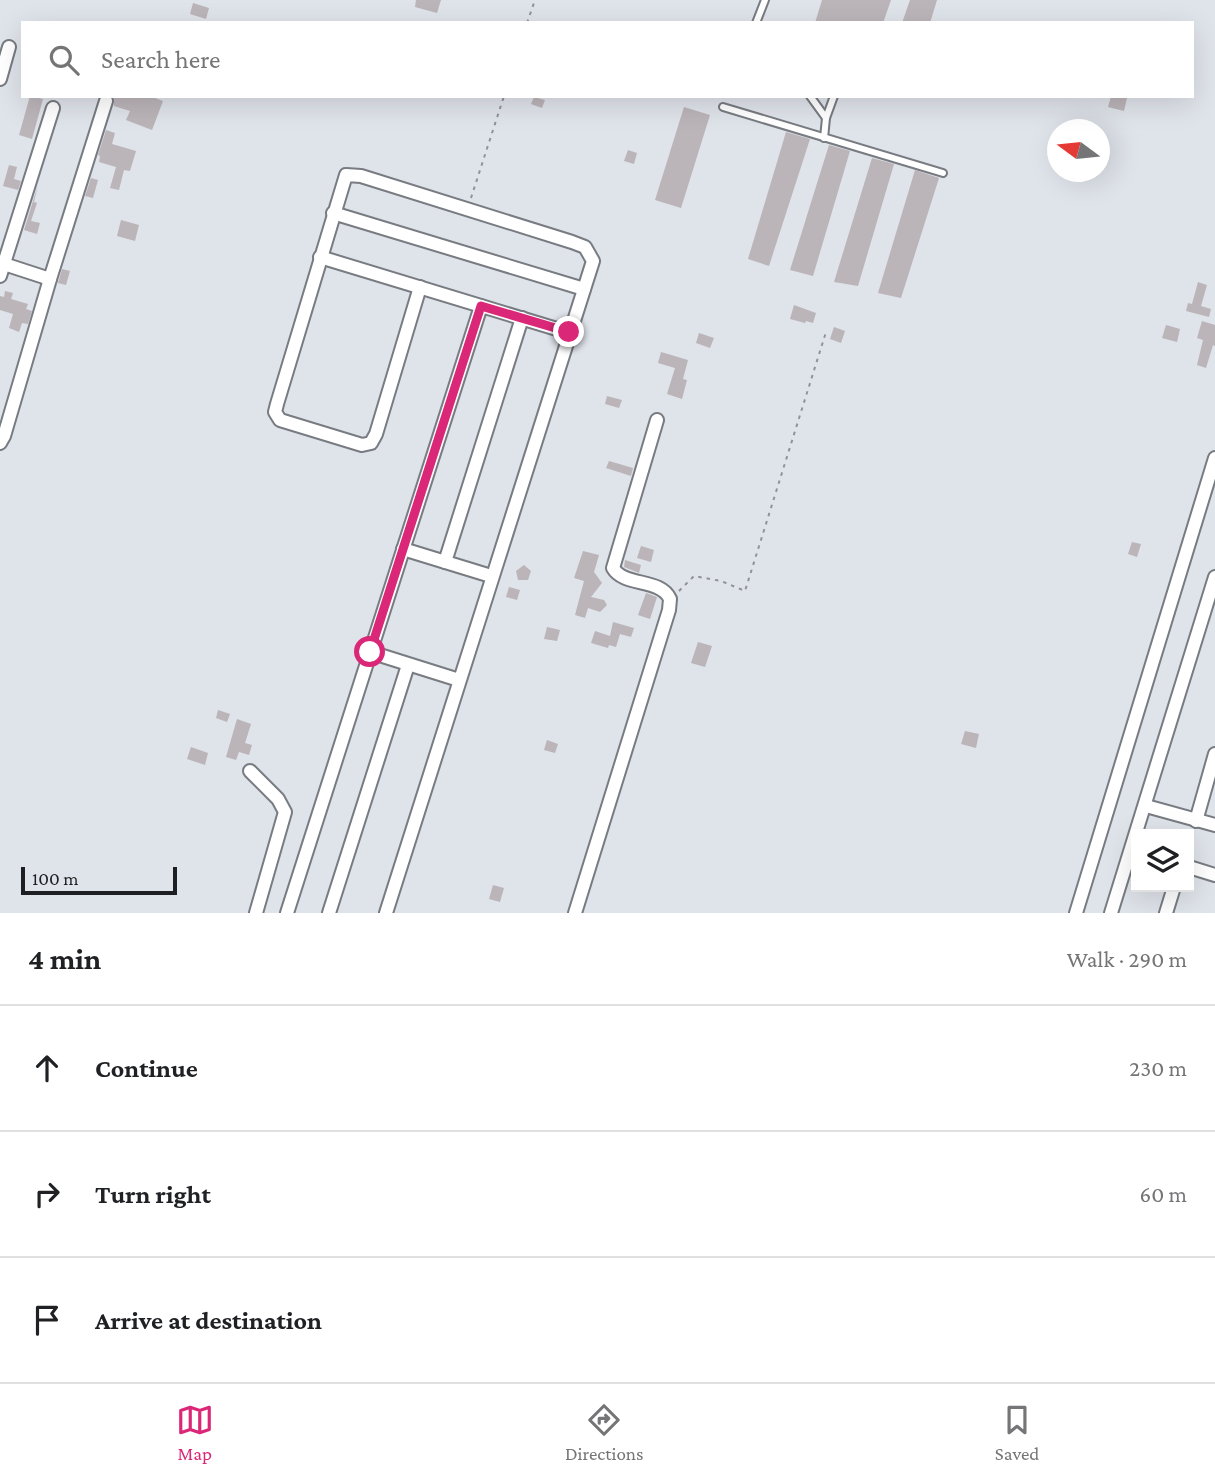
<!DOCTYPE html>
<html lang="en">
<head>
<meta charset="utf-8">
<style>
	body { margin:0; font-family:"Crimson Pro",serif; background:#f6f6f6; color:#202124 }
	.controls { position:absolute; right:21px; bottom:21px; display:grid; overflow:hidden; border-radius:0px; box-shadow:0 7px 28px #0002 }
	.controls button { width:63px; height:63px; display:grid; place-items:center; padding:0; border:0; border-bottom:2px solid #e0e0e0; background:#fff; color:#202124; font:35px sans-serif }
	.compass { position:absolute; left:1047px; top:119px; width:63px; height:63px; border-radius:50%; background:#fff; box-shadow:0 7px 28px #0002; rotate:285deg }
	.scale { position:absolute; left:21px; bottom:18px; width:156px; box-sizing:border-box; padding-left:7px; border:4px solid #1e1f22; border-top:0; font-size:19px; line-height:24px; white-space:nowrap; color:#1e1f22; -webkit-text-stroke:5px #dfe3ea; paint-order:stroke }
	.stop { position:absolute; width:21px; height:21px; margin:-16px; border:5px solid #db2777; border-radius:50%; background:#fff }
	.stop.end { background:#db2777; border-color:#fff; box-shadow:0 2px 7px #0008 }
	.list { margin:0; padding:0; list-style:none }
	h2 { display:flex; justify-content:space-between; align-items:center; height:91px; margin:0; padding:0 28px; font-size:30px }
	h2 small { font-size:23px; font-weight:400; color:#757577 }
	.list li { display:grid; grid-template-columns:46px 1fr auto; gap:21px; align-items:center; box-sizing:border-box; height:126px; padding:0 28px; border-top:2px solid #e0e0e0 }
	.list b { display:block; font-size:26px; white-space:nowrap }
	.list em { font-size:23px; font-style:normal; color:#757577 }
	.icon { flex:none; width:38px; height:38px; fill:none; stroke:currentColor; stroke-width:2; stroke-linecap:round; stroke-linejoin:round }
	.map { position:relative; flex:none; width:1215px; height:913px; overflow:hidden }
	.search { position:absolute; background:#fff; box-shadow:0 7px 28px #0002; left:21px; right:21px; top:21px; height:77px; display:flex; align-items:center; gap:18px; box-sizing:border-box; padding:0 24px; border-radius:0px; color:#757577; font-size:26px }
	.sheet { height:469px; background:#fff }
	nav { display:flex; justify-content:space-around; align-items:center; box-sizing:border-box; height:98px; border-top:2px solid #e0e0e0; background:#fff; font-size:19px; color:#757577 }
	nav a { display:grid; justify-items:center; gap:4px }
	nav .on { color:#db2777 }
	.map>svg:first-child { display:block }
</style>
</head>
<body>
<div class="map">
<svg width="1215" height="913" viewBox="0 0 1215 913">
	<rect width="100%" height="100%" fill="#dfe3ea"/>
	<!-- building -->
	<g fill="#bbb4b9">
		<path d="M416,0H441L437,13L415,7Z"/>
		<path d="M822,0H891L883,23H815Z"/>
		<path d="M910,0H937L930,23H902Z"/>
		<path d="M193,3L209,8L206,19L190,14Z"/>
		<path d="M30,96L43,99L32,139L19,135Z"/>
		<path d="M114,96H150L163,101L152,130L126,120L130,111L114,106Z"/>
		<path d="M1111,96L1127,98L1124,111L1108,107Z"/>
		<path d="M534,97L545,100L542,108L531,104Z"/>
		<path d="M684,107L710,115L681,208L655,200Z"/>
		<path d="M106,130L115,133L112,144L136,151L130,171L124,170L119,190L110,188L116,167L99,162L100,156L98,155Z"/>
		<path d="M786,132L810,139L769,266L748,259Z"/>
		<path d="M829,145L850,151L813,276L790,270Z"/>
		<path d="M628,150L637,153L634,164L624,161Z"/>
		<path d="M872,158L894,164L858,286L834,282Z"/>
		<path d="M9,165L17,167L14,179L21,181L18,190L3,186Z"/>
		<path d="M915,170L939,178L901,298L878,293Z"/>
		<path d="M91,178L98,180L93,198L85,196Z"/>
		<path d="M38,185L34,202L37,203L31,221L40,223L37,234L24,230Z"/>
		<path d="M121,220L139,225L135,241L117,236Z"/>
		<path d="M62,269L70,271L66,285L58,283Z"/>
		<path d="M1198,282L1207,285L1201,306L1211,309L1209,317L1186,311L1188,303L1192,304Z"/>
		<path d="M5,291L13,293L11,299L28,304L26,309L32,311L28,324L22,323L19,332L9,328L13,314L0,310V296L4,297Z"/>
		<path d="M794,305L816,313L813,323L806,321L805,323L790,319Z"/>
		<path d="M1202,321L1215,325V346L1213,345L1206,368L1197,365L1203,340L1197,338Z"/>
		<path d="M1166,325L1180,329L1177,342L1162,338Z"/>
		<path d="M834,327L845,331L841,343L830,339Z"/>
		<path d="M699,333L714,338L710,348L696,343Z"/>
		<path d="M661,352L688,360L683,379L687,380L682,399L667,394L675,368L658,363Z"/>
		<path d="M607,396L622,400L619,408L605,404Z"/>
		<path d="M609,461L633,468L631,476L606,468Z"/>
		<path d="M1132,542L1141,544L1137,557L1128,554Z"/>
		<path d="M641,546L654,550L651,562L637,558Z"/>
		<path d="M583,551L599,555L594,572L602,583L591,597L604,600L607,605L600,612L588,608L585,618L575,615L584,581L574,578Z"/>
		<path d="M625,560L641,565L639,573L624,567Z"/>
		<path d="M524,565L531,571L528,580H518L516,571Z"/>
		<path d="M509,587L520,590L517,600L506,597Z"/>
		<path d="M646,593L657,597L650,619L638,615Z"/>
		<path d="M613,622L634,628L631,637L620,634L616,647L609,645L608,648L591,643L595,631L610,636Z"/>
		<path d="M547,627L560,630L557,641L544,639Z"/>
		<path d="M698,642L712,646L705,667L691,663Z"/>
		<path d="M218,710L230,714L227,722L216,718Z"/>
		<path d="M237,719L251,724L245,743L252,745L249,755L239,752L236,760L226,757Z"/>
		<path d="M965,731L979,734L976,748L961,744Z"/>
		<path d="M547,740L558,744L555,753L544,750Z"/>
		<path d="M191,747L208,753L205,765L187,759Z"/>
		<path d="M493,885L504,888L500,902L489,899Z"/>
	</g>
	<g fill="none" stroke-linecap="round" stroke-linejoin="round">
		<!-- service casing -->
		<g stroke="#787c82" stroke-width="10">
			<g id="service">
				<path d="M756,23L765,0"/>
				<path d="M810,96L826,118L824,138"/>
				<path d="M723,107L943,173"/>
				<path d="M826,118L834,96"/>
			</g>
		</g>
		<!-- minor casing -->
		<g stroke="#787c82" stroke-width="16">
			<g id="minor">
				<path d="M0,79L9,47"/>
				<path d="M333,213L584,289"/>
				<path d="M320,257L570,333"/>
				<path d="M4,264L50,279"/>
				<path d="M0,276L53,108"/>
				<path d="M0,443L4,436L50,279L106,101"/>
				<path d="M403,549L491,576"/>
				<path d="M445,562L522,318"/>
				<path d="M370,652L459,680"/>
				<path d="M250,771L278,799L285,812L256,913"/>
				<path d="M1146,806L1215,825"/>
				<path d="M1196,821L1215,754"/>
				<path d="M1189,867L1215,875"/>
				<path d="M287,913L481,306"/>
				<path d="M329,913L408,665"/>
				<path d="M386,913L593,261L585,247L572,242L361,176L346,175L277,404L275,412L280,420L362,445L371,443L376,434L420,287"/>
				<path d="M575,913L669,610L670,599C661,578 624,587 613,568L657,420"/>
				<path d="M1076,913L1215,458"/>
				<path d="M1111,913L1215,577"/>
				<path d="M1166,913L1174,887"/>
			</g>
		</g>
		<!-- path -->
		<g stroke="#919399" stroke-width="2" stroke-dasharray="3.5 5" stroke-linecap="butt">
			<path d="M527,23L535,0"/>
			<path d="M471,198L504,96"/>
			<path d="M679,591L694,576L721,581L745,591L826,332"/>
		</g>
		<!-- service -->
		<use href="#service" stroke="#fff" stroke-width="6"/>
		<!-- minor -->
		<use href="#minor" stroke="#fff" stroke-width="12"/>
	</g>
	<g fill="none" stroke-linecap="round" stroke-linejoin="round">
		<!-- route -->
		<path stroke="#db2777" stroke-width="9" d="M370,652L481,306L569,332"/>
	</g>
</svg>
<div class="controls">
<button><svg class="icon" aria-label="layers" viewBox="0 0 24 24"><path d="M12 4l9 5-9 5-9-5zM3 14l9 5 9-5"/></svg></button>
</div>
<svg class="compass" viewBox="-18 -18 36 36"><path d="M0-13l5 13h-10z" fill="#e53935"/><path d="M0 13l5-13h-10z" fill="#757577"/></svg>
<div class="scale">100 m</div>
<div class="stop" style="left:370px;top:652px"></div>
<div class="stop end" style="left:569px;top:332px"></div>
<div class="search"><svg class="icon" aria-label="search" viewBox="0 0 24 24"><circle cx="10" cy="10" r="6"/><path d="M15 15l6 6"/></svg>Search here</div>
</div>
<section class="sheet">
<h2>4 min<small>Walk · 290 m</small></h2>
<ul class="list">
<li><svg class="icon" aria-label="ahead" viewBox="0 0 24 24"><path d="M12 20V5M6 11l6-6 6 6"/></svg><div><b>Continue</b></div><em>230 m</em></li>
<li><svg class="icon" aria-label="right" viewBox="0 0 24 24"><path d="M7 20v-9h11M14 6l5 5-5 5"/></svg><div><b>Turn right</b></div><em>60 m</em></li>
<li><svg class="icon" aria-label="arrive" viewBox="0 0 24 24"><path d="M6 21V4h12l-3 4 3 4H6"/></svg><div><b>Arrive at destination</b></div></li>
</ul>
</section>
<nav>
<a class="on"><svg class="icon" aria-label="map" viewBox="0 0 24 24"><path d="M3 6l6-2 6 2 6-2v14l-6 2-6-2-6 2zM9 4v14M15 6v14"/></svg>Map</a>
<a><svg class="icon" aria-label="directions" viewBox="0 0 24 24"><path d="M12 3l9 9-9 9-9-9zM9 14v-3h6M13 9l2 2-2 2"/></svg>Directions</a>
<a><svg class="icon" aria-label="saved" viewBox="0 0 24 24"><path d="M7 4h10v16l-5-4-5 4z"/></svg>Saved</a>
</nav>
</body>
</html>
